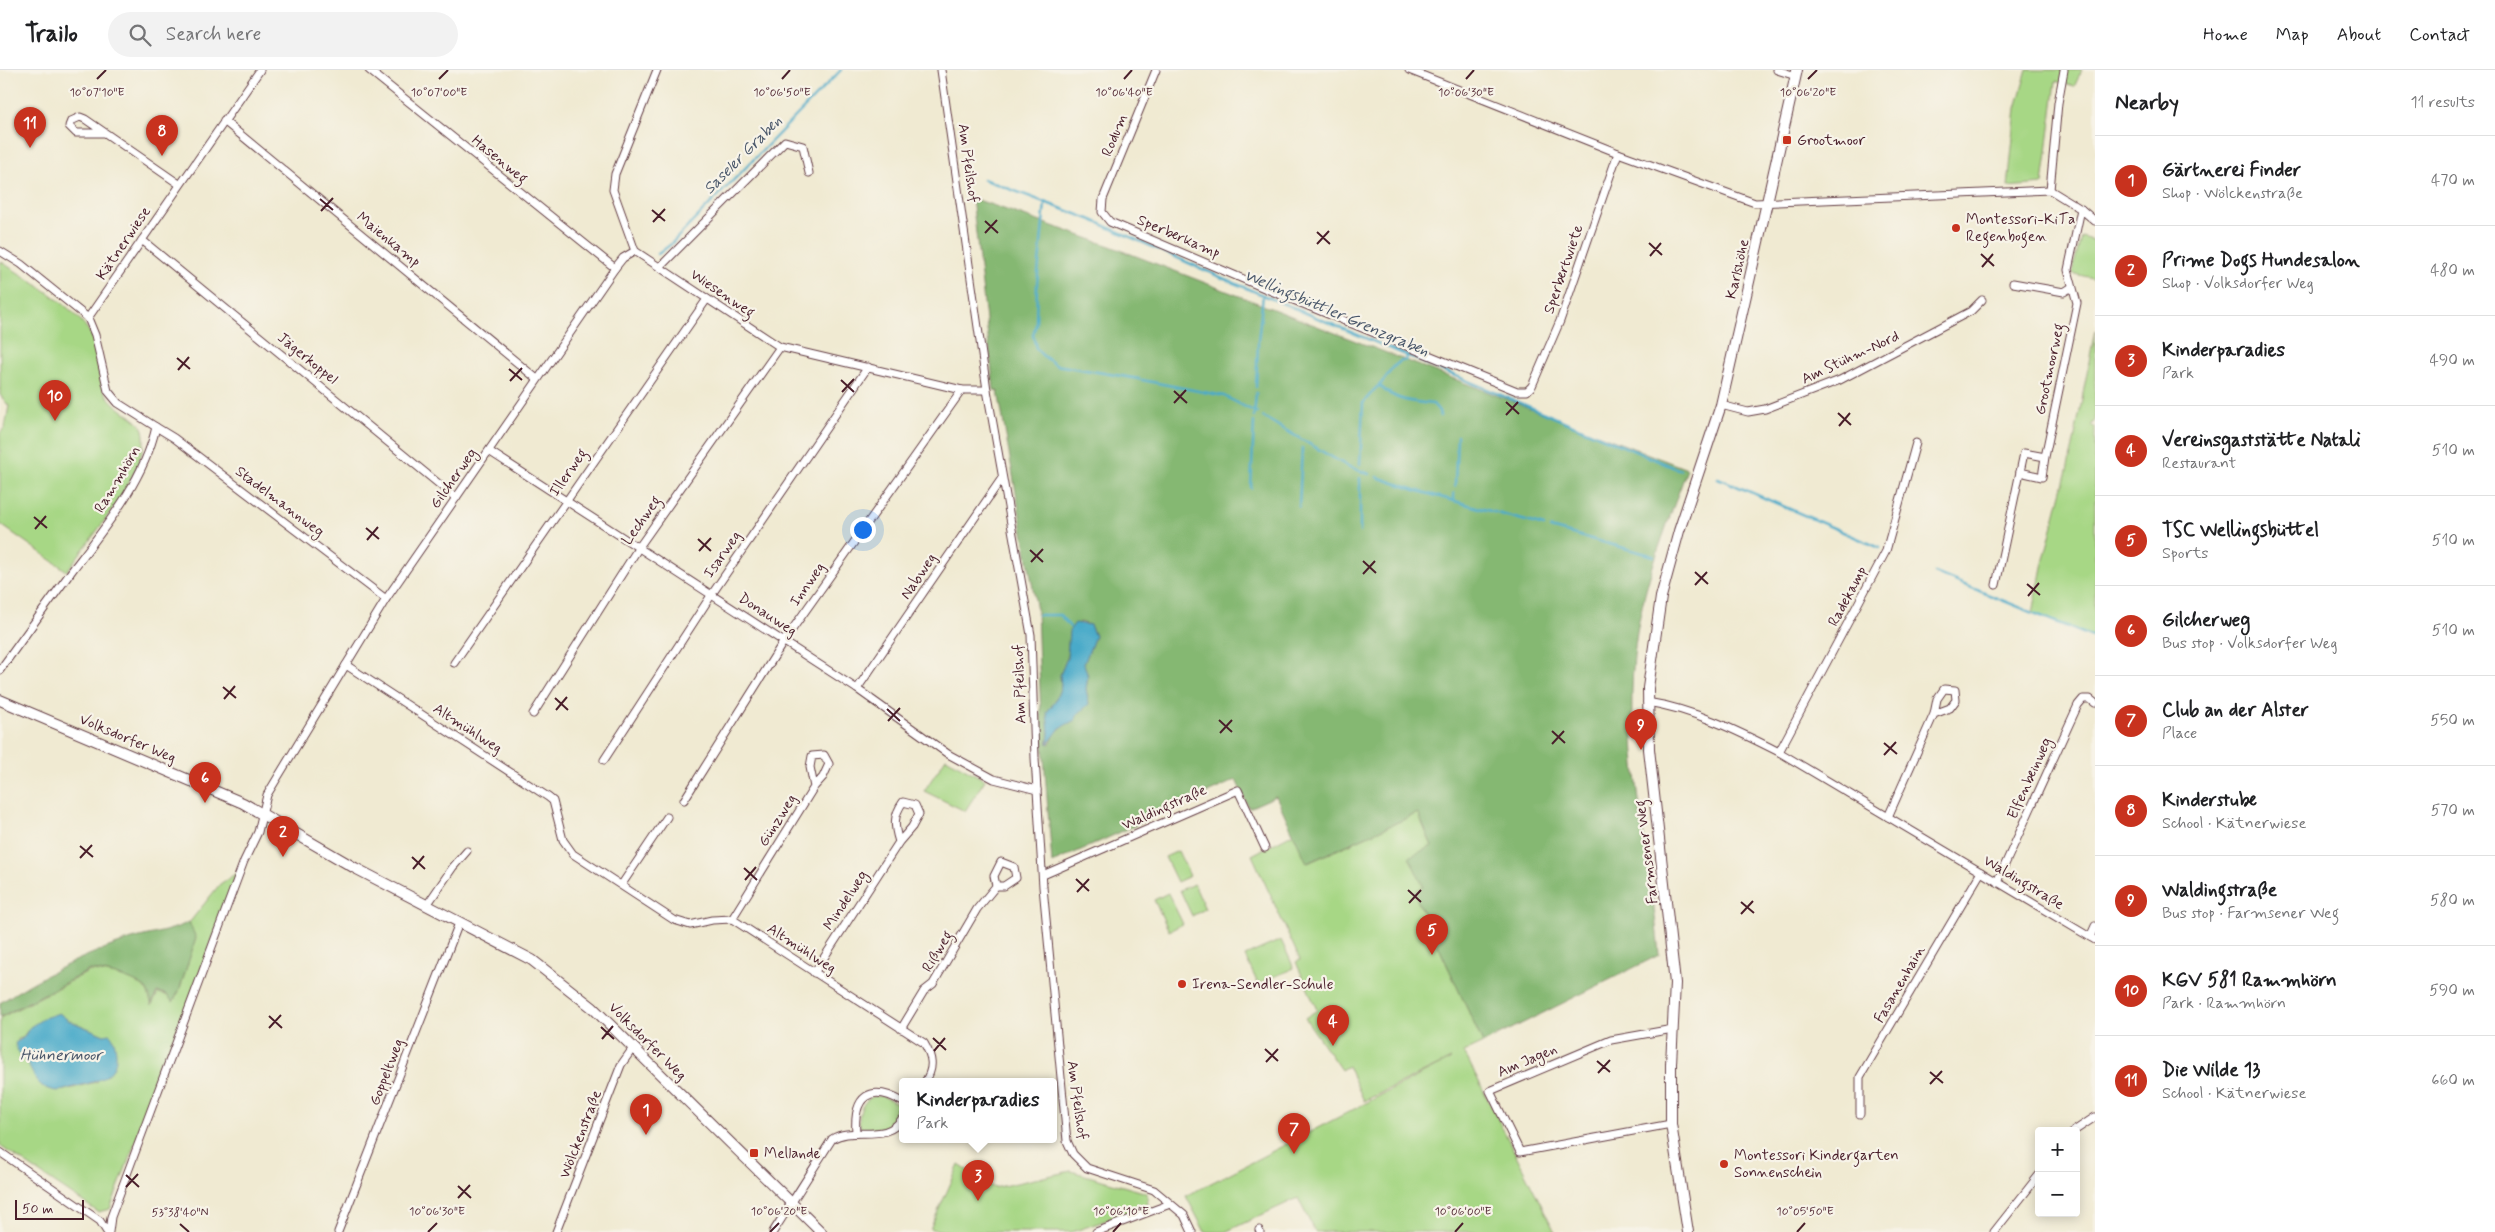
<!DOCTYPE html>
<html lang="en">
<head>
<meta charset="utf-8">
<style>
	body { margin:0; font-family:Mynerve,sans-serif; background:#f2f2f2; color:#202124 }
	.controls { position:absolute; right:15px; bottom:15px; display:grid; overflow:hidden; border-radius:5px; box-shadow:0 2px 12px #0003 }
	.controls button { width:45px; height:45px; display:grid; place-items:center; padding:0; border:0; border-bottom:1px solid #e0e0e0; background:#fff; color:#202124; font:25px sans-serif }
	.scale { position:absolute; left:15px; bottom:12px; width:69px; box-sizing:border-box; padding-left:5px; border:2px solid #4a1f2b; border-top:0; font-size:14px; line-height:18px; white-space:nowrap; color:#4a1f2b; -webkit-text-stroke:4px #f7f3e8; paint-order:stroke }
	.you { position:absolute; left:862px; top:459px; width:18px; height:18px; margin:-12px; border:4px solid #fff; border-radius:50%; background:#1a73e8; box-shadow:0 0 0 8px #1a73e833 }
	.badge { display:grid; place-items:center; width:32px; height:32px; border-radius:50%; background:#c8321e; color:#fff; font-size:16px; font-weight:700 }
	.pin { position:absolute; translate:-50% -41px; filter:drop-shadow(0 1px 2px #0008) }
	.pin::after { content:''; position:absolute; top:26px; width:18px; height:15px; background:inherit; clip-path:polygon(0 0,100% 0,50% 100%) }
	.popup { position:absolute; left:899px; top:1008px; width:158px; height:65px; box-sizing:border-box; display:grid; place-content:center; border-radius:5px; background:#fff; filter:drop-shadow(0 1px 4px #0005); font-size:16px; white-space:nowrap; color:#757577 }
	.popup b { font-size:19px; color:#202124 }
	.popup::after { content:''; position:absolute; left:50%; top:100%; margin-left:-10px; border:10px solid transparent; border-top-color:#fff }
	.list { margin:0; padding:0; list-style:none }
	h2 { display:flex; justify-content:space-between; align-items:center; height:65px; margin:0; padding:0 20px; font-size:21px }
	h2 small { font-size:16px; font-weight:400; color:#757577 }
	.list li { display:grid; grid-template-columns:32px 1fr auto; gap:15px; align-items:center; box-sizing:border-box; height:90px; padding:0 20px; border-top:1px solid #e0e0e0 }
	.list b { display:block; font-size:19px; white-space:nowrap }
	.list p { margin:0; font-size:16px; white-space:nowrap; color:#757577 }
	.list em { font-size:16px; font-style:normal; color:#757577 }
	.icon { flex:none; width:28px; height:28px; fill:none; stroke:currentColor; stroke-width:2; stroke-linecap:round; stroke-linejoin:round }
	.map { position:relative; flex:none; width:2095px; height:1162px; overflow:hidden }
	header { display:flex; align-items:center; gap:30px; box-sizing:border-box; height:70px; padding:0 25px; background:#fff; border-bottom:1px solid #e0e0e0 }
	header strong { font-size:24px }
	nav { display:flex; gap:28px; margin-inline-start:auto; font-size:18px }
	.search { width:350px; height:45px; background:#f2f2f2; display:flex; align-items:center; gap:12px; box-sizing:border-box; padding:0 18px; border-radius:28px; color:#757577; font-size:19px }
	main { display:flex }
	aside { flex:1; background:#fff }
	.map>svg:first-child { display:block }
</style>
</head>
<body>
<header>
<strong>Trailo</strong>
<div class="search"><svg class="icon" aria-label="search" viewBox="0 0 24 24"><circle cx="10" cy="10" r="6"/><path d="M15 15l6 6"/></svg>Search here</div>
<nav><a>Home</a><a>Map</a><a>About</a><a>Contact</a></nav>
</header>
<main>
<div class="map">
<svg width="2095" height="1162" viewBox="0 0 2095 1162">
	<rect width="100%" height="100%" fill="#f7f3e8"/>
	<filter id="ink" filterUnits="userSpaceOnUse"><feTurbulence type="fractalNoise" baseFrequency=".02" numOctaves="2"/><feDisplacementMap in="SourceGraphic" scale="10" xChannelSelector="R" yChannelSelector="G"/><feConvolveMatrix kernelMatrix="1 2 1 2 8 2 1 2 1" color-interpolation-filters="sRGB"/></filter>
	<filter id="wash" filterUnits="userSpaceOnUse"><feTurbulence type="fractalNoise" baseFrequency=".0096" numOctaves="4" result="noise"/><feDisplacementMap in="SourceGraphic" scale="20" xChannelSelector="R" yChannelSelector="G"/><feGaussianBlur stdDeviation="1.12" result="paint"/><feColorMatrix in="noise" values="0 0 0 0 0 0 0 0 0 0 0 0 0 0 0 0 0 1.4 0 .05"/><feComposite in="paint" operator="in"/></filter>
	<g filter="url(#wash)">
		<rect width="100%" height="100%" fill="#f0ead2"/>
		<!-- green -->
		<g fill="#a7d785" stroke="#787b58" fill-rule="evenodd">
			<path d="M2027,0H2082L2074,17L2056,11L2043,114L2008,117L2016,38Z"/>
			<path d="M2081,167L2095,171V209L2072,203Z"/>
			<path d="M0,191C27,209 76,236 91,265C100,281 96,303 104,320C112,339 139,347 143,360C153,396 88,471 67,501L0,454V363L5,357L9,336L0,325Z"/>
			<path d="M2095,260V351L2091,355L2095,358V568L2033,543L2042,497L2073,377Z"/>
			<path d="M946,688L985,710L965,741L924,721Z"/>
			<path d="M1418,743L1432,776L1423,816L1414,823L1483,973L1464,982L1555,1162H1315L1298,1128L1225,1162H1205L1186,1126L1451,989L1364,1031L1348,996L1341,1000L1305,948L1317,940L1296,892L1300,890L1252,785L1294,763L1308,793Z"/>
			<path d="M1178,781L1190,806L1177,812L1165,787Z"/>
			<path d="M238,802L110,1139L98,1142L0,1076V948L90,901C106,902 135,907 146,920C149,923 150,931 152,935L158,923L166,925L173,932L179,921L196,868L189,853L220,814ZM59,944L68,950L104,965L97,1012C65,1018 48,1034 29,996C22,983 17,986 18,969L22,968L30,957Z"/>
			<path d="M1194,814L1205,839L1192,846L1180,820Z"/>
			<path d="M1168,823L1183,854L1169,861L1154,830Z"/>
			<path d="M1281,870L1294,898L1258,914L1245,886Z"/>
			<path d="M882,1026L902,1036L903,1040L885,1057L862,1060C856,1051 860,1034 870,1028C873,1026 879,1026 882,1026Z"/>
			<path d="M959,1095L994,1118L1071,1101L1147,1123L1148,1136L1072,1162H953L930,1159Z"/>
		</g>
		<!-- forest -->
		<g fill="#85b872" stroke="#686c4e" fill-rule="evenodd">
			<path d="M972,128L1110,176L1687,399C1665,462 1640,519 1634,587C1624,687 1651,786 1659,885L1483,973L1414,823L1423,816L1409,787L1432,776L1418,743L1307,793L1276,726L1249,738L1236,710L1052,793L1041,649L1037,541L998,321L994,320L993,311ZM1080,552L1090,555L1095,566L1084,594L1088,606L1086,619L1089,634L1056,662L1050,674L1047,673L1049,667V639L1055,632L1061,616L1060,605L1067,588L1069,564Z"/>
			<path d="M189,852L196,868L179,921L173,932L166,924L157,922L152,934C150,930 149,922 146,919C136,909 104,901 90,900L0,947V933C37,908 81,886 123,872C145,864 168,863 189,852Z"/>
		</g>
		<!-- water -->
		<g fill="#4aaac9" stroke="#4a647a">
			<path d="M1075,553L1090,555L1095,566L1084,594L1088,606L1086,619L1089,634L1078,644L1075,650L1060,658L1048,674L1049,663L1047,642L1055,632L1061,616L1060,605L1067,588L1069,561Z"/>
			<path d="M59,943L68,950L104,965L110,964C115,970 115,974 116,982C118,1007 98,1011 78,1016C67,1018 61,1024 48,1019C36,1015 33,1003 27,993C22,986 17,982 15,973L23,968L30,957L44,948Z"/>
		</g>
		<g fill="none" stroke-linecap="round" stroke-linejoin="round">
			<!-- stream -->
			<g stroke="#4aaac9" stroke-width="2.5">
				<path d="M983,109L1092,150L1227,210L1680,400"/>
				<path d="M1045,133L1037,214L1036,254L1033,265L1036,278L1042,285L1056,295L1139,309"/>
				<path d="M658,184L670,175L841,0"/>
				<path d="M1258,272L1263,225"/>
				<path d="M1142,310L1224,326L1257,343"/>
				<path d="M1380,316C1395,331 1412,332 1433,334L1439,341L1440,346"/>
				<path d="M1256,317L1258,274"/>
				<path d="M1376,318C1388,310 1391,292 1406,290L1407,284"/>
				<path d="M1254,347L1256,323"/>
				<path d="M1263,347L1347,396L1369,404"/>
				<path d="M1360,394L1363,333L1375,319"/>
				<path d="M1377,407L1415,420L1544,456"/>
				<path d="M1718,408L1880,478"/>
				<path d="M1455,416L1457,366"/>
				<path d="M1251,418L1254,352"/>
				<path d="M1454,431V423"/>
				<path d="M1299,437L1302,378"/>
				<path d="M1550,458L1654,486"/>
				<path d="M1360,462V408"/>
				<path d="M1935,503L2095,568"/>
				<path d="M1038,545H1060L1070,557"/>
			</g>
		</g>
	</g>
	<g filter="url(#ink)">
		<g fill="none" stroke-linecap="round" stroke-linejoin="round">
			<!-- street casing -->
			<g stroke="#633d44" stroke-width="9">
				<g id="street">
					<path d="M369,0L615,198"/>
					<path d="M657,0L615,104L613,120L635,181L780,277L962,320H987"/>
					<path d="M941,0L987,320L1031,565L1035,688L1043,817L1067,1071L1073,1084L1087,1098L1154,1120L1184,1145L1192,1162"/>
					<path d="M1156,0L1103,129L1102,142L1110,152L1269,220L1517,321H1527L1532,316L1560,251L1618,83"/>
					<path d="M1409,0L1618,83L1755,133L2050,120L2081,139L2095,151"/>
					<path d="M1777,0L1796,6"/>
					<path d="M224,51L537,309"/>
					<path d="M103,63H76L69,56L71,51L80,47L85,49L179,114"/>
					<path d="M2050,120L2058,33L2064,0"/>
					<path d="M142,170L456,428"/>
					<path d="M0,181L21,194L88,248L95,265L108,321L118,333L156,357C144,410 107,455 74,498C49,532 25,565 0,600"/>
					<path d="M660,197L785,71L803,76L809,103"/>
					<path d="M2013,213L2064,222L2072,217"/>
					<path d="M88,248L260,0"/>
					<path d="M1721,335L1748,342L1765,339L1840,310L1971,241L1982,230"/>
					<path d="M156,357L174,368L386,529"/>
					<path d="M489,381L857,619L948,684L994,709L1037,720"/>
					<path d="M2045,387L2042,407L2020,402L2024,383L2045,387L2077,233L2068,200L2081,139"/>
					<path d="M1996,515L2020,402"/>
					<path d="M454,593L707,229"/>
					<path d="M346,595L548,727L553,731L563,770L573,784L674,850L690,855L712,850L732,849L924,973C933,988 934,998 925,1012"/>
					<path d="M857,619L1002,408"/>
					<path d="M1647,632C1693,639 1738,661 1779,682L2095,870"/>
					<path d="M533,644L639,477L780,277"/>
					<path d="M1779,682L1886,481L1916,373"/>
					<path d="M604,690L712,524L868,297"/>
					<path d="M684,730L784,571L962,320"/>
					<path d="M1888,747L1934,644L1937,629L1944,619L1955,620L1956,630L1950,638L1934,644"/>
					<path d="M1043,805L1238,720L1265,778"/>
					<path d="M1997,812L2078,635L2083,629H2090L2095,633"/>
					<path d="M622,814L667,747"/>
					<path d="M427,835L453,797L467,781"/>
					<path d="M732,849L814,717L823,707L829,694L824,685L812,686L810,697L814,717"/>
					<path d="M2090,867L2095,856"/>
					<path d="M814,903L899,772L912,757L919,744L915,735L903,732C893,746 894,756 899,772"/>
					<path d="M901,959L924,921L933,914L977,839L996,816L994,806L1001,792L1014,797L1016,808L1004,816H996"/>
					<path d="M1860,1044V1007L1981,802"/>
					<path d="M1671,1054L1520,1082L1490,1021L1611,970L1673,959"/>
					<path d="M2074,1061L2095,1047"/>
					<path d="M856,1063C853,1026 870,1013 903,1032"/>
					<path d="M0,1082L100,1151L107,1162"/>
					<path d="M1259,1160L1260,1162"/>
					<path d="M109,1162L111,1147L244,791L258,762L267,725L386,529L615,198L623,188L635,181"/>
					<path d="M338,1162L459,853"/>
					<path d="M556,1162L621,995L633,978"/>
					<path d="M773,1162L832,1069C854,1055 887,1075 903,1047"/>
					<path d="M1096,1162L1170,1134"/>
					<path d="M1994,1162L2039,1105"/>
				</g>
			</g>
			<!-- secondary casing -->
			<g stroke="#633d44" stroke-width="12">
				<g id="secondary">
					<path d="M0,630L243,733L355,798L532,890L593,938L821,1162"/>
					<path d="M1688,1162L1671,1054V994L1675,913L1649,679L1648,618L1661,527L1679,461L1721,335L1797,0"/>
				</g>
			</g>
			<!-- street -->
			<use href="#street" stroke="#fff" stroke-width="7"/>
			<!-- secondary -->
			<use href="#secondary" stroke="#fff" stroke-width="10"/>
		</g>
	</g>
	<!-- ticks -->
	<path fill="none" stroke="#4a1f2b" stroke-width="2" d="M97,9L106,0M439,9L448,0M782,9L790,0M1124,9L1132,0M1466,9L1474,0M1808,9L1817,0M320,129L333,140M652,140L665,151M321,141L333,128M985,151L998,163M653,152L665,139M1317,162L1330,174M985,163L997,150M1649,173L1662,185M1317,174L1329,161M1981,184L1994,196M1650,186L1661,173M1982,197L1993,184M177,288L190,299M509,299L522,310M178,300L189,287M841,310L854,322M510,311L522,298M1174,321L1187,333M842,322L854,309M1506,332L1519,344M1174,333L1186,320M1838,343L1851,355M1506,345L1518,332M1839,356L1850,343M34,447L47,458M366,458L379,469M35,459L46,446M698,469L711,481M367,470L378,457M1030,480L1043,492M699,481L711,468M1363,491L1376,503M1031,492L1043,479M1695,502L1708,514M1363,504L1375,491M2027,514L2040,525M1695,515L1707,502M2028,526L2039,513M223,617L236,628M555,628L568,640M224,629L235,616M887,639L900,651M556,640L567,627M1219,650L1232,662M888,651L900,638M1552,661L1565,673M1220,663L1232,650M1884,673L1897,684M1552,674L1564,661M1884,685L1896,672M80,776L93,787M412,787L425,799M80,788L92,775M744,798L757,810M413,799L424,786M1076,809L1089,821M745,810L756,797M1408,820L1421,832M1077,822L1089,809M1741,832L1754,843M1409,833L1421,820M1741,844L1753,831M269,946L282,958M601,957L614,969M269,958L281,945M933,968L946,980M602,969L613,956M1265,979L1278,991M934,981L945,968M1597,991L1610,1002M1266,992L1278,979M1930,1002L1943,1013M1598,1003L1610,990M1930,1014L1942,1001M126,1105L139,1117M458,1116L471,1128M126,1117L138,1104M458,1128L470,1115M180,1154L189,1162M428,1162L437,1153M770,1162L779,1153M1113,1162L1121,1153M1455,1162L1463,1153M1797,1162L1805,1153"/>
	<!-- markers -->
	<g fill="#c8321e" stroke="#f7f3e8" stroke-width="2">
		<rect x="1782" y="65" width="10" height="10" rx="2.5"/>
		<circle cx="1956" cy="158" r="5"/>
		<circle cx="1182" cy="914" r="5"/>
		<rect x="749" y="1078" width="10" height="10" rx="2.5"/>
		<circle cx="1724" cy="1094" r="5"/>
	</g>
	<g text-anchor="middle" stroke-width="4.5" stroke-linejoin="round" paint-order="stroke">
		<!-- street labels -->
		<g font-size="15" fill="#4a1f2b" stroke="#f7f3e8">
			<text transform="translate(1114 65) rotate(-68)" y="5">Rodum</text>
			<text transform="translate(500 89) rotate(39)" y="5">Hasenweg</text>
			<text transform="translate(969 93) rotate(82)" y="5">Am Pfeilshof</text>
			<text transform="translate(1179 166) rotate(23)" y="5">Sperberkamp</text>
			<text transform="translate(389 169) rotate(39)" y="5">Maienkamp</text>
			<text transform="translate(123 173) rotate(-56)" y="5">Kätnerwiese</text>
			<text transform="translate(1563 199) rotate(-71)" y="5">Sperbertwiete</text>
			<text transform="translate(1737 199) rotate(-77)" y="5">Karlshöhe</text>
			<text transform="translate(723 223) rotate(34)" y="5">Wiesenweg</text>
			<text transform="translate(1850 287) rotate(-25)" y="5">Am Stühm-Nord</text>
			<text transform="translate(308 288) rotate(39)" y="5">Jägerkoppel</text>
			<text transform="translate(2049 299) rotate(-78)" y="5">Grootmoorweg</text>
			<text transform="translate(568 402) rotate(-55)" y="5">Illerweg</text>
			<text transform="translate(453 408) rotate(-55)" y="5">Gilcherweg</text>
			<text transform="translate(117 409) rotate(-59)" y="5">Rammhörn</text>
			<text transform="translate(280 431) rotate(37)" y="5">Stadelmannweg</text>
			<text transform="translate(641 450) rotate(-55)" y="5">Lechweg</text>
			<text transform="translate(722 484) rotate(-55)" y="5">Isarweg</text>
			<text transform="translate(918 506) rotate(-56)" y="5">Nabweg</text>
			<text transform="translate(807 514) rotate(-55)" y="5">Innweg</text>
			<text transform="translate(1847 526) rotate(-62)" y="5">Radekamp</text>
			<text transform="translate(768 544) rotate(33)" y="5">Donauweg</text>
			<text transform="translate(1019 614) rotate(-92)" y="5">Am Pfeilshof</text>
			<text transform="translate(468 658) rotate(33)" y="5">Altmühlweg</text>
			<text transform="translate(128 668) rotate(23)" y="5">Volksdorfer Weg</text>
			<text transform="translate(2029 708) rotate(-66)" y="5">Elfenbeinweg</text>
			<text transform="translate(1164 737) rotate(-24)" y="5">Waldingstraße</text>
			<text transform="translate(777 750) rotate(-58)" y="5">Günzweg</text>
			<text transform="translate(1646 782) rotate(-97)" y="5">Farmsener Weg</text>
			<text transform="translate(2024 812) rotate(31)" y="5">Waldingstraße</text>
			<text transform="translate(845 830) rotate(-57)" y="5">Mindelweg</text>
			<text transform="translate(802 878) rotate(33)" y="5">Altmühlweg</text>
			<text transform="translate(937 881) rotate(-59)" y="5">Rißweg</text>
			<text transform="translate(1899 914) rotate(-60)" y="5">Fasanenhain</text>
			<text transform="translate(648 971) rotate(45)" y="5">Volksdorfer Weg</text>
			<text transform="translate(1527 990) rotate(-23)" y="5">Am Jagen</text>
			<text transform="translate(386 1002) rotate(-69)" y="5">Goppeltweg</text>
			<text transform="translate(1078 1030) rotate(82)" y="5">Am Pfeilshof</text>
			<text transform="translate(580 1064) rotate(-69)" y="5">Wölckenstraße</text>
		</g>
		<!-- poi labels -->
		<g font-size="15" fill="#4a1f2b" stroke="#f7f3e8" text-anchor="start">
			<text x="1797" y="75">Grootmoor</text>
			<text x="1966" y="154">Montessori-KiTa<tspan x="1966" dy="17">Regenbogen</tspan></text>
			<text x="1192" y="919">Irena-Sendler-Schule</text>
			<text x="764" y="1088">Mellande</text>
			<text x="1734" y="1090">Montessori Kindergarten<tspan x="1734" dy="17">Sonnenschein</tspan></text>
		</g>
		<!-- water labels -->
		<g font-size="16" font-style="italic" fill="#4a576a" stroke="#f7f3e8">
			<text transform="translate(742 84) rotate(-45)" y="6">Saseler Graben</text>
			<text transform="translate(1337 242) rotate(23)" y="6">Wellingsbüttler Grenzgraben</text>
			<text x="61" y="990">Hühnermoor</text>
		</g>
	</g>
	<g font-size="12" text-anchor="middle" fill="#4a1f2b" stroke="#f7f3e8" stroke-width="4.5" stroke-linejoin="round" paint-order="stroke">
		<text x="97" y="26">10°07'10"E</text>
		<text x="439" y="26">10°07'00"E</text>
		<text x="782" y="26">10°06'50"E</text>
		<text x="1124" y="26">10°06'40"E</text>
		<text x="1466" y="26">10°06'30"E</text>
		<text x="1808" y="26">10°06'20"E</text>
		<text x="437" y="1145">10°06'30"E</text>
		<text x="779" y="1145">10°06'20"E</text>
		<text x="1121" y="1145">10°06'10"E</text>
		<text x="1463" y="1145">10°06'00"E</text>
		<text x="1805" y="1145">10°05'50"E</text>
		<text x="180" y="1146">53°38'40"N</text>
	</g>
</svg>
<div class="controls">
<button>+</button>
<button>−</button>
</div>
<div class="scale">50 m</div>
<div class="you"></div>
<div class="pin badge" style="left:646px;top:1065px">1</div>
<div class="pin badge" style="left:283px;top:787px">2</div>
<div class="pin badge" style="left:978px;top:1131px">3</div>
<div class="popup"><b>Kinderparadies</b>Park</div>
<div class="pin badge" style="left:1333px;top:976px">4</div>
<div class="pin badge" style="left:1432px;top:885px">5</div>
<div class="pin badge" style="left:205px;top:733px">6</div>
<div class="pin badge" style="left:1294px;top:1084px">7</div>
<div class="pin badge" style="left:162px;top:86px">8</div>
<div class="pin badge" style="left:1641px;top:680px">9</div>
<div class="pin badge" style="left:55px;top:351px">10</div>
<div class="pin badge" style="left:30px;top:78px">11</div>
</div>
<aside>
<h2>Nearby<small>11 results</small></h2>
<ul class="list">
<li><span class="badge">1</span><div><b>Gärtnerei Finder</b><p>Shop · Wölckenstraße</p></div><em>470 m</em></li>
<li><span class="badge">2</span><div><b>Prime Dogs Hundesalon</b><p>Shop · Volksdorfer Weg</p></div><em>480 m</em></li>
<li><span class="badge">3</span><div><b>Kinderparadies</b><p>Park</p></div><em>490 m</em></li>
<li><span class="badge">4</span><div><b>Vereinsgaststätte Natali</b><p>Restaurant</p></div><em>510 m</em></li>
<li><span class="badge">5</span><div><b>TSC Wellingsbüttel</b><p>Sports</p></div><em>510 m</em></li>
<li><span class="badge">6</span><div><b>Gilcherweg</b><p>Bus stop · Volksdorfer Weg</p></div><em>510 m</em></li>
<li><span class="badge">7</span><div><b>Club an der Alster</b><p>Place</p></div><em>550 m</em></li>
<li><span class="badge">8</span><div><b>Kinderstube</b><p>School · Kätnerwiese</p></div><em>570 m</em></li>
<li><span class="badge">9</span><div><b>Waldingstraße</b><p>Bus stop · Farmsener Weg</p></div><em>580 m</em></li>
<li><span class="badge">10</span><div><b>KGV 581 Rammhörn</b><p>Park · Rammhörn</p></div><em>590 m</em></li>
<li><span class="badge">11</span><div><b>Die Wilde 13</b><p>School · Kätnerwiese</p></div><em>660 m</em></li>
</ul>
</aside>
</main>
</body>
</html>
